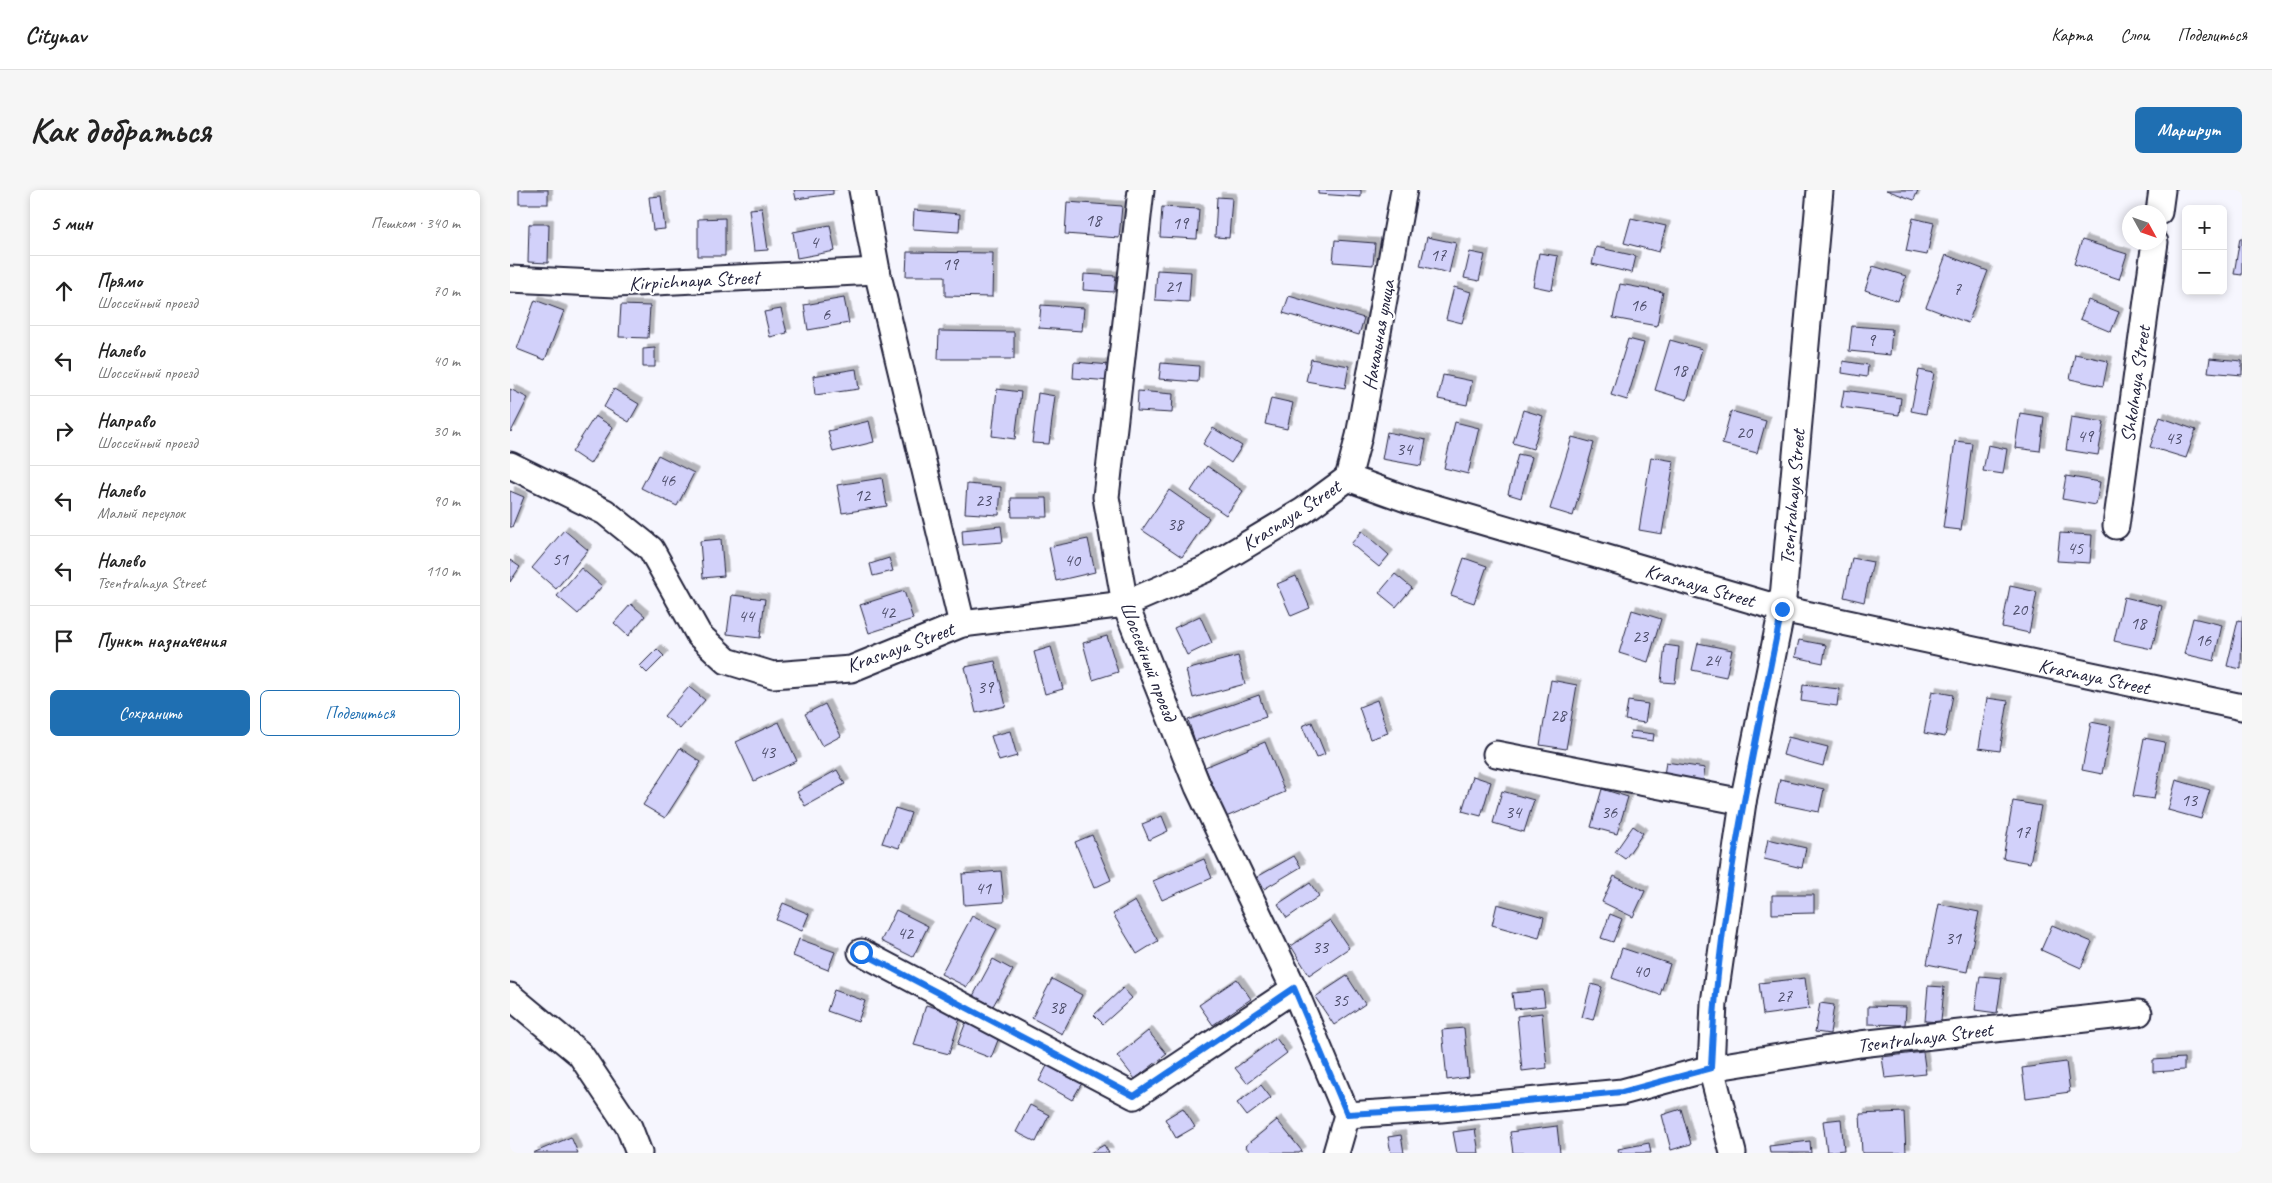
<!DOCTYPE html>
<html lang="ru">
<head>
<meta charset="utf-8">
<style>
	body { margin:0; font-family:Caveat,sans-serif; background:#f6f6f6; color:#222 }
	.controls { position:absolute; right:15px; top:15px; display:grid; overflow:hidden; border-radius:8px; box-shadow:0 2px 8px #0003 }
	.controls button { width:45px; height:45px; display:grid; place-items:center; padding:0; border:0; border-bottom:1px solid #e0e0e0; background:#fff; color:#222; font:25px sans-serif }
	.compass { position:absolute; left:1612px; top:15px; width:45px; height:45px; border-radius:50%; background:#fff; box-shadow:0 2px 8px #0003; rotate:130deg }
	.stop { position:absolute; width:15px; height:15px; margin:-11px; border:4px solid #1a73e8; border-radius:50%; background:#fff }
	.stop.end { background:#1a73e8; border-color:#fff; box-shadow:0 1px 5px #0008 }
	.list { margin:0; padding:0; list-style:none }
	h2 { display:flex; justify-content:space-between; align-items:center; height:65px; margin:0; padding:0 20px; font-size:21px }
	h2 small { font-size:16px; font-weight:400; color:#767676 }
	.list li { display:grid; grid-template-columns:32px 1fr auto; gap:15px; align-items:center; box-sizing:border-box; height:70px; padding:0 20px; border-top:1px solid #e0e0e0 }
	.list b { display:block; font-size:19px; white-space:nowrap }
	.list p { margin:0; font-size:16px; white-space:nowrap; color:#767676 }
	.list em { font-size:16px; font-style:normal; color:#767676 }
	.actions { display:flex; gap:10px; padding:15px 20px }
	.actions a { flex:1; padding:11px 0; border:1px solid #1f6fb2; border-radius:8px; text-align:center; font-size:18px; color:#1f6fb2 }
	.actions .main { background:#1f6fb2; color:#fff }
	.icon { flex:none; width:28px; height:28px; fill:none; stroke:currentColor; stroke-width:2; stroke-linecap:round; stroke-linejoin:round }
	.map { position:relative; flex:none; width:1732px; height:963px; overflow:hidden; border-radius:8px }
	header { display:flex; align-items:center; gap:30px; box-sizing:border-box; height:70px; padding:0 25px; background:#fff; border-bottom:1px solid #e0e0e0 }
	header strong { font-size:24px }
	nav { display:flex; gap:28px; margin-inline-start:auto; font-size:18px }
	.intro { display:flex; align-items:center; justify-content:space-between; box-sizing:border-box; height:120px; padding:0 30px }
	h1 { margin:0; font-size:35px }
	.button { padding:12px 22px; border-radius:8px; background:#1f6fb2; color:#fff; font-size:18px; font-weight:700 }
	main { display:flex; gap:30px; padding:0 30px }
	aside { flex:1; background:#fff; border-radius:8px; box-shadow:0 2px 8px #0003 }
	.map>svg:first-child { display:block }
</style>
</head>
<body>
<header>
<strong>Citynav</strong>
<nav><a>Карта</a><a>Слои</a><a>Поделиться</a></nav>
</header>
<div class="intro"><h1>Как добраться</h1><a class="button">Маршрут</a></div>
<main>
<aside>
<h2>5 мин<small>Пешком · 340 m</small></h2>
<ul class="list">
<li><svg class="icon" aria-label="ahead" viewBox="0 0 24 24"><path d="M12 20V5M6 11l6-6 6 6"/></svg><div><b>Прямо</b><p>Шоссейный проезд</p></div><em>70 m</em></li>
<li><svg class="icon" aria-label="left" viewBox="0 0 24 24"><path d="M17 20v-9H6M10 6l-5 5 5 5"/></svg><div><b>Налево</b><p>Шоссейный проезд</p></div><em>40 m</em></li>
<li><svg class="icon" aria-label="right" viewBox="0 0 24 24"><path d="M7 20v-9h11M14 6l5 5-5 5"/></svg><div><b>Направо</b><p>Шоссейный проезд</p></div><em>30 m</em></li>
<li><svg class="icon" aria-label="left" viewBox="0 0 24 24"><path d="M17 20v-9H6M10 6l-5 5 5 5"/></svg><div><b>Налево</b><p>Малый переулок</p></div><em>90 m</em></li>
<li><svg class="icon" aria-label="left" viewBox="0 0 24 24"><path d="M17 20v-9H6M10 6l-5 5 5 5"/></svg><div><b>Налево</b><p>Tsentralnaya Street</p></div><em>110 m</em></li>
<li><svg class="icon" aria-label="arrive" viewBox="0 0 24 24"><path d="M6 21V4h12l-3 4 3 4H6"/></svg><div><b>Пункт назначения</b></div></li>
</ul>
<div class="actions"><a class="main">Сохранить</a><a>Поделиться</a></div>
</aside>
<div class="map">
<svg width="1732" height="963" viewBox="0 0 1732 963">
	<defs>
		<filter id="shadow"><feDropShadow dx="4.5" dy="-4.5" stdDeviation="0" flood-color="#0004"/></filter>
	</defs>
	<rect width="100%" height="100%" fill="#f6f6fe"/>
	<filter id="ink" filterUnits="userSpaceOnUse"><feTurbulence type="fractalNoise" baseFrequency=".02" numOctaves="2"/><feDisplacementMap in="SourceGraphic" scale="10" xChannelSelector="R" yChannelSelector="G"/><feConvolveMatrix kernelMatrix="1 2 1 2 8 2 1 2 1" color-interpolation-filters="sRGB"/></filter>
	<g filter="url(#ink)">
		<!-- building -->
		<g fill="#d2d1fa" stroke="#22223b" filter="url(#shadow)">
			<rect x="9" y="0" width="29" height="14"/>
			<path d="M284,0H323V4L286,9Z"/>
			<path d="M808,0H851V7L808,4Z"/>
			<path d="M1376,0H1408L1404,10Z"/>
			<path d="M151,6L155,39L143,40L139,7Z"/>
			<path d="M707,7L722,8L719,48L705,47Z"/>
			<path d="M557,12L612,16L609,48L555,44Z"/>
			<path d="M652,17L689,19L687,49L650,47Z"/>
			<path d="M252,18L258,60L244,61L239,19Z"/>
			<path d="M404,20L450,24L449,42L403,39Z"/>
			<path d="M215,28V66H188V29Z"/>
			<path d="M1121,28L1156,36L1149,62L1114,53Z"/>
			<path d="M1403,28L1424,33L1417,65L1396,61Z"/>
			<path d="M19,34H39L38,73L18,72Z"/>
			<path d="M320,35L325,61L287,68L283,42Z"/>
			<path d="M917,47L946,53L939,83L910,76Z"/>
			<path d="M1730,48H1732V85L1724,84Z"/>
			<path d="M825,50L865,53L863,75L823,72Z"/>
			<path d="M1572,50L1617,64L1609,89L1564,74Z"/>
			<path d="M1086,57L1126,66L1122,83L1082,74Z"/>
			<path d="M397,62L483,63L482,107L435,106V86H396Z"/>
			<path d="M960,62L975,65L969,91L954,88Z"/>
			<path d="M1029,63L1048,66L1042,100L1023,96Z"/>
			<path d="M1436,65L1478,81L1458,133L1416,117Z"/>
			<path d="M1363,76L1396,86L1388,111L1355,100Z"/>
			<path d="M647,80L681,82L679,112L645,110Z"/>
			<path d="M574,84L606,86L604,102L573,100Z"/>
			<path d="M1110,94L1153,102L1147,136L1103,128Z"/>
			<path d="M944,97L961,102L952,133L936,129Z"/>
			<path d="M779,106L854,128L849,145L773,123Z"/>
			<path d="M334,108L339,133L298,140L294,115Z"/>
			<path d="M25,110L54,121L35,170L7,159Z"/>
			<path d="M1578,110L1609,122L1601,142L1570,129Z"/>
			<path d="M111,115L140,116L138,148L109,147Z"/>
			<path d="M531,115L574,118L572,141L529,138Z"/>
			<path d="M271,119L277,143L260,147L254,122Z"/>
			<path d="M1342,136L1382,139L1380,165L1339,161Z"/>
			<path d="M429,141L504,142V169H428Z"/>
			<path d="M1118,149L1134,153L1117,210L1101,205Z"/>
			<path d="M1160,150L1192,159L1177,210L1145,200Z"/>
			<path d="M145,158V177H133V159Z"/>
			<path d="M1565,164L1598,171L1593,196L1560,189Z"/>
			<path d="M1700,168L1732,171V185L1698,182Z"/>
			<path d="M801,169L839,176L835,198L796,191Z"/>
			<path d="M1333,171L1358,175L1357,187L1332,183Z"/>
			<path d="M564,172L601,175L600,191L563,188Z"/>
			<path d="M651,173L689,176L688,192L649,189Z"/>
			<path d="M346,179L349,199L305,205L303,186Z"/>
			<path d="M1409,180L1424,183L1416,224L1401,221Z"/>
			<path d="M933,185L962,191L957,215L928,209Z"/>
			<path d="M0,199L18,208L1,242L0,241Z"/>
			<path d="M104,199L129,214L119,232L94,217Z"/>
			<path d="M487,199L511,202L505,249L482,246Z"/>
			<path d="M1334,200L1391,208L1389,225L1331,217Z"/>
			<path d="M628,201L663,204L662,223L627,221Z"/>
			<path d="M528,203L545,206L539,254L522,253Z"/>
			<path d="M761,208L783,213L777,239L755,234Z"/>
			<path d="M1013,220L1033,226L1023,259L1003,253Z"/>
			<path d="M1221,221L1256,231L1247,263L1212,254Z"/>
			<path d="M1510,223L1534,227L1530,261L1505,258Z"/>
			<path d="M85,226L103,237L80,274L62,262Z"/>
			<path d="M1561,227L1594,232L1588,265L1556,260Z"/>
			<path d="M1650,227L1686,240L1676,268L1640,257Z"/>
			<path d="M359,231L364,252L323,262L318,241Z"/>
			<path d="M945,232L969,238L958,284L934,278Z"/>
			<path d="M703,238L732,256L721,273L693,254Z"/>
			<path d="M877,242L916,250L911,276L872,269Z"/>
			<path d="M1062,247L1084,253L1063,326L1040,319Z"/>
			<path d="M1445,251L1462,253L1451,340L1433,338Z"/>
			<path d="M1478,255L1497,259L1493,284L1473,281Z"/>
			<path d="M1008,264L1022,267L1011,308L998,304Z"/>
			<path d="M148,265L184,283L167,316L131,298Z"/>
			<path d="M1141,267L1164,271L1152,344L1129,340Z"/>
			<path d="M697,276L733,301L716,325L681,301Z"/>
			<path d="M1556,286L1590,292L1586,315L1552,309Z"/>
			<path d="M372,288L377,316L332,323L327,295Z"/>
			<path d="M457,294L491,297L489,325L455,323Z"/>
			<path d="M659,300L699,328L672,367L632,340Z"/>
			<path d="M0,301L14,307L2,337H0Z"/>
			<path d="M501,308H537L538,327H502Z"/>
			<path d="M491,336L493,352L453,355L452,340Z"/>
			<path d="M54,340L78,360L46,399L22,378Z"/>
			<path d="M852,341L879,365L869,377L841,354Z"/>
			<path d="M1550,343L1582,345L1580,373L1547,371Z"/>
			<path d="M211,349L214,386L193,388L190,351Z"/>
			<path d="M578,349L585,382L546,391L539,357Z"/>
			<path d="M379,368L383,381L363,386L360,374Z"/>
			<path d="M954,368L977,376L964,413L941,405Z"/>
			<path d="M1342,368L1363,372L1354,412L1334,407Z"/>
			<path d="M0,370L10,377L0,392Z"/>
			<path d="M71,378L92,396L68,424L47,406Z"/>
			<path d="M885,384L902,398L886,417L869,403Z"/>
			<path d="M786,386L800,418L781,426L767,394Z"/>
			<path d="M1500,396L1527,402L1519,443L1492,437Z"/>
			<path d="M394,401L403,429L359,443L350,415Z"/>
			<path d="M222,405L255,409L250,448L217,444Z"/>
			<path d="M1614,407L1652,416L1642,459L1604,451Z"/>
			<path d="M121,414L135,426L118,446L104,433Z"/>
			<path d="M1122,420L1151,429L1138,472L1109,463Z"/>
			<path d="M690,426L702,453L677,465L664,438Z"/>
			<path d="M1683,428L1712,435L1704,471L1674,464Z"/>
			<path d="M1728,430L1732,431L1731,479L1717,476Z"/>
			<path d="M597,446L608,482L583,490L573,453Z"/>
			<path d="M1289,450L1316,455L1313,473L1285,467Z"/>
			<path d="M1188,453L1222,460L1216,487L1182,480Z"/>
			<path d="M1155,455L1169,457L1165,493L1151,492Z"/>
			<path d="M541,457L553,499L535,504L524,462Z"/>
			<path d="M147,459L154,466L137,483L130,476Z"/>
			<path d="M728,466L735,494L683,508L676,480Z"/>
			<path d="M485,471L496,516L466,523L455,477Z"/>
			<path d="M1041,490L1067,495L1056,559L1030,555Z"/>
			<path d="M1293,495L1329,499L1327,516L1291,511Z"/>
			<path d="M179,497L195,510L170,539L154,526Z"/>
			<path d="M1422,501L1443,505L1435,547L1414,543Z"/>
			<path d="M749,505L756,527L685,551L678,530Z"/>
			<path d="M1477,508L1498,511L1490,561L1469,558Z"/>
			<path d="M867,510L878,543L860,549L849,517Z"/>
			<path d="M1118,511L1138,514L1135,533L1115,530Z"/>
			<path d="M315,514L331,546L312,556L295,524Z"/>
			<path d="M269,532L287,571L244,591L226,552Z"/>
			<path d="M802,532L815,564L806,568L792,536Z"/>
			<path d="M1581,532L1601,536L1592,584L1572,580Z"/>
			<path d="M500,541L507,566L489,571L481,546Z"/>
			<path d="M1121,541L1144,544L1143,551L1120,548Z"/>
			<path d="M1278,547L1318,557L1313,576L1273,565Z"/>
			<path d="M1634,548L1655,552L1644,609L1623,606Z"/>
			<path d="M755,552L775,602L716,627L695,577Z"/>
			<path d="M170,558L191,572L155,628L133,615Z"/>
			<path d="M1156,572L1195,578L1193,591L1154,585Z"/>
			<path d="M327,580L335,594L295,616L287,602Z"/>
			<path d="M963,586L981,592L971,626L952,621Z"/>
			<path d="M1270,589L1314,599L1309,622L1265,613Z"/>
			<path d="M1666,590L1700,600L1691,629L1658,620Z"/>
			<path d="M1092,599L1118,607L1107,644L1081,637Z"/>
			<path d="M992,601L1024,610L1014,642L983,633Z"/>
			<path d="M1503,611L1531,616L1520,673L1493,668Z"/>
			<path d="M385,618L401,623L389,658L372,653Z"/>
			<path d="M652,626L658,641L639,650L632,634Z"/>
			<path d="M1123,636L1133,643L1115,669L1105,662Z"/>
			<path d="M582,645L601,690L584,698L565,652Z"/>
			<path d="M1258,649L1296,658L1292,678L1254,669Z"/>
			<path d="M784,666L791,677L754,699L747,687Z"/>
			<path d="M694,669L702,688L652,710L643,691Z"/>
			<path d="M491,681L494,712L454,715L452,684Z"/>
			<path d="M1104,686L1135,701L1123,727L1092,712Z"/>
			<path d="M800,693L809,706L777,728L768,714Z"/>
			<path d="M1262,705H1304V723L1262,724Z"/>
			<path d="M625,711L648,751L627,764L603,724Z"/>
			<path d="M273,713L299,724L292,741L266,730Z"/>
			<path d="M987,714L1034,727L1029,748L982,735Z"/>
			<path d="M1429,714L1469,722L1457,782L1417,774Z"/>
			<path d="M386,720L418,736L403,767L371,751Z"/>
			<path d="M1100,724L1112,729L1103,752L1091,748Z"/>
			<path d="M462,726L487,739L457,797L431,784Z"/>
			<path d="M820,730L839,758L799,785L781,756Z"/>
			<path d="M1542,735L1582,752L1571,778L1531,760Z"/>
			<path d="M289,749L325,762L318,780L283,766Z"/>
			<path d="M1112,758L1160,774L1150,805L1102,788Z"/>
			<path d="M483,769L503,780L483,816L463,806Z"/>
			<path d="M837,786L855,814L824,835L805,807Z"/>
			<path d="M1470,786L1492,788L1487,823L1465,820Z"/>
			<path d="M1295,788L1299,819L1253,825L1249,793Z"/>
			<path d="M542,789L572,805L552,844L522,828Z"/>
			<path d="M727,789L741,809L703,835L689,815Z"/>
			<path d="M1081,794L1092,797L1083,830L1072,827Z"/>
			<path d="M1418,796L1434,797L1431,832L1415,831Z"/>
			<path d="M613,798L622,808L593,834L584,825Z"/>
			<path d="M324,800L355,811L348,832L317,821Z"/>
			<path d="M1033,800L1035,816L1004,819L1002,803Z"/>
			<path d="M1310,813L1324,815L1320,844L1305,842Z"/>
			<path d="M416,815L451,825L439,864L404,855Z"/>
			<path d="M1358,816L1396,817L1395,835L1358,834Z"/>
			<path d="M1032,823L1037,878L1012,881L1007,826Z"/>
			<path d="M456,832L490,845L481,868L447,855Z"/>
			<path d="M954,838L959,887L937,890L932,840Z"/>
			<path d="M638,841L657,864L625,889L607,866Z"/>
			<path d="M766,848L777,863L737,893L725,878Z"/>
			<path d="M1413,862L1416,884L1375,888L1372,867Z"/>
			<path d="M1674,868V880L1643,882V870Z"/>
			<path d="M1556,872L1560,902L1516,908L1512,878Z"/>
			<path d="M538,874L572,893L562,910L529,891Z"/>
			<path d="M751,895L761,908L737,926L727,913Z"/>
			<path d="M520,915L539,925L526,952L506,942Z"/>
			<path d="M673,918L685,937L666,948L655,929Z"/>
			<path d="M1171,919L1181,954L1161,960L1152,925Z"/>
			<path d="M1394,922L1396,963H1352L1350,924Z"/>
			<path d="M1331,929L1334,960L1317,962L1313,931Z"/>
			<path d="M767,930L792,961L789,963H741L735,956Z"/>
			<path d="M1047,936L1050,963H1003L1000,942Z"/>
			<path d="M965,939L969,963H947L943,942Z"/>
			<path d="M891,945L894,963H881L878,947Z"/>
			<path d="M61,947L68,963H23Z"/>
			<path d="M1300,951L1301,963H1260L1259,956Z"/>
			<path d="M1139,953L1141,963H1109L1108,959Z"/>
			<path d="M594,955L599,963H580Z"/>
		</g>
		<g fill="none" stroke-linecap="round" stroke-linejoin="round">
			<!-- street casing -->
			<g stroke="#22223b" stroke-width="29">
				<g id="street">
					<path d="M352,0L367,81L452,434"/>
					<path d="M631,0L596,307L615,414L688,597L784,799L837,925L826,963"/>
					<path d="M1649,22L1652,0"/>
					<path d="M0,89L106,94L367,81"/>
					<path d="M0,275L95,322L141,359L189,445L217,471L263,485L341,479L452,434L615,414L696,379L793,321L838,288L902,311L1272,419L1732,517"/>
					<path d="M838,288L849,246L894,0"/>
					<path d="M1606,336L1645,52"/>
					<path d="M986,564L1233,612"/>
					<path d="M351,762L624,906L784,799"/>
					<path d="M0,806L70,864L119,937L129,963"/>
					<path d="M837,925L931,919L1112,902L1201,878L1350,854L1629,823"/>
					<path d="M1223,963L1201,878L1204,813L1233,612L1272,419L1310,0"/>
				</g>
			</g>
			<!-- street -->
			<use href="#street" stroke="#fff" stroke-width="25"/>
		</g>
	</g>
	<g fill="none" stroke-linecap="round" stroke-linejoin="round" filter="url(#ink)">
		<!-- route -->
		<path stroke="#1a73e8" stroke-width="6" d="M351,762L624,906L784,798L837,924L931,919L1112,902L1201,878C1207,723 1242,570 1272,419"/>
	</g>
	<g text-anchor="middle" stroke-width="4.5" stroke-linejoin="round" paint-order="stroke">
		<!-- number labels -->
		<g font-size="18" fill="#4e4e6b">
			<text x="583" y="36">18</text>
			<text x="670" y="39">19</text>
			<text x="304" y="58">4</text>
			<text x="928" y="71">17</text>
			<text x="440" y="80">19</text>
			<text x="663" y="102">21</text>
			<text x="1447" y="105">7</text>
			<text x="1128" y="121">16</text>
			<text x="316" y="130">6</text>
			<text x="1361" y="156">9</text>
			<text x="1169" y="186">18</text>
			<text x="1234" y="248">20</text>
			<text x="1575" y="252">49</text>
			<text x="1663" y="254">43</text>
			<text x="894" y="265">34</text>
			<text x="157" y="296">46</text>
			<text x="352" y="311">12</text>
			<text x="473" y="316">23</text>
			<text x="665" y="340">38</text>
			<text x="1565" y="364">45</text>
			<text x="50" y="375">51</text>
			<text x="562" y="376">40</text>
			<text x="1509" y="425">20</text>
			<text x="377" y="428">42</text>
			<text x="236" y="432">44</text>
			<text x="1628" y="439">18</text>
			<text x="1130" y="452">23</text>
			<text x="1693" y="456">16</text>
			<text x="1202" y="476">24</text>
			<text x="475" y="503">39</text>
			<text x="1048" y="531">28</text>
			<text x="257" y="568">43</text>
			<text x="1679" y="616">13</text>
			<text x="1003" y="628">34</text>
			<text x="1099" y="628">36</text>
			<text x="1512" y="648">17</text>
			<text x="473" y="704">41</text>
			<text x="395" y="749">42</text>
			<text x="1443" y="754">31</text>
			<text x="810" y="763">33</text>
			<text x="1131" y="787">40</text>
			<text x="1274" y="812">27</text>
			<text x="830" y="816">35</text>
			<text x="547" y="823">38</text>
		</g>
		<!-- street labels -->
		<g font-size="20" fill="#22223b" stroke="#fff">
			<text transform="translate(184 90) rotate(-3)" y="7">Kirpichnaya Street</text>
			<text transform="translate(868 145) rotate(-80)" y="7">Начальная улица</text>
			<text transform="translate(1625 194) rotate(-82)" y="7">Shkolnaya Street</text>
			<text transform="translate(1282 307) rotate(-85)" y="7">Tsentralnaya Street</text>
			<text transform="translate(781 325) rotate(-33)" y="7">Krasnaya Street</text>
			<text transform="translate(1190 395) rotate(16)" y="7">Krasnaya Street</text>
			<text transform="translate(390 457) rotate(-20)" y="7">Krasnaya Street</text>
			<text transform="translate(639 471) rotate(69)" y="7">Шоссейный проезд</text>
			<text transform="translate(1584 486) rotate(12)" y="7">Krasnaya Street</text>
			<text transform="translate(1415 847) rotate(-7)" y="7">Tsentralnaya Street</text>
		</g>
	</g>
</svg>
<div class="controls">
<button>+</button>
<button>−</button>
</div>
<svg class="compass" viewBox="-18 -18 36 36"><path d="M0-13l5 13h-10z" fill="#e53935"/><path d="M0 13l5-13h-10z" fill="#767676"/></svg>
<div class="stop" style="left:351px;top:762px"></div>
<div class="stop end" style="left:1272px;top:419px"></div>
</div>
</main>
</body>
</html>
